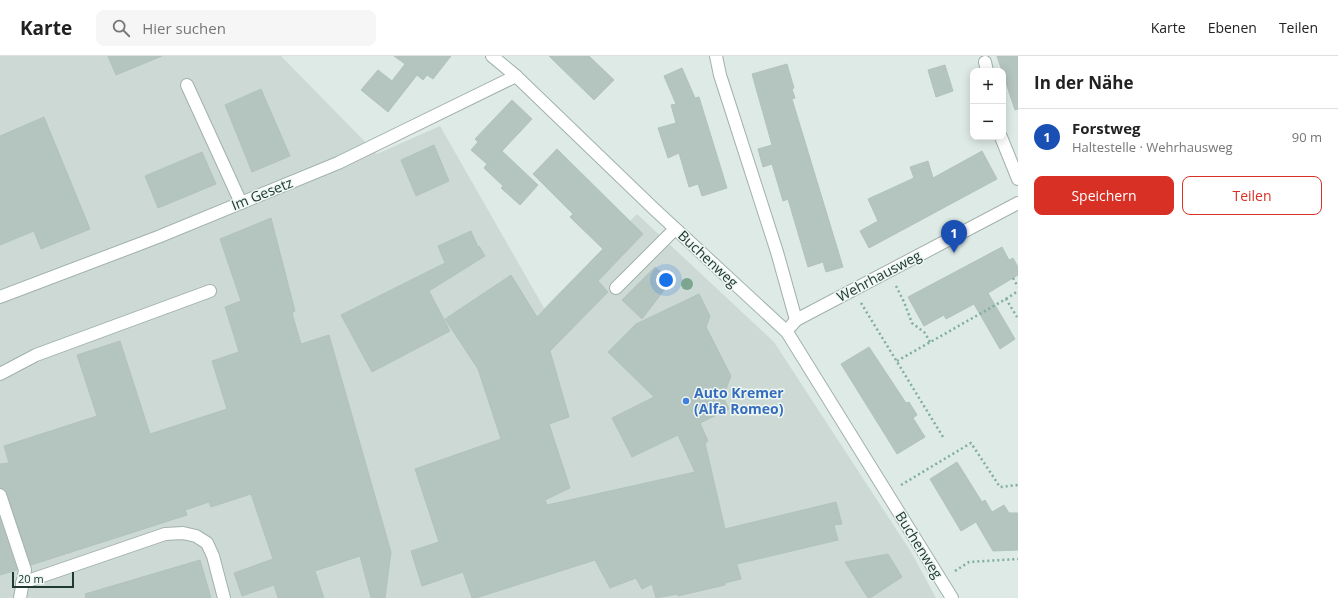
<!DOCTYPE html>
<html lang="de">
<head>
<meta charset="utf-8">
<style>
	body { margin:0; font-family:"Open Sans",sans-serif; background:#f6f6f6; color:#222 }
	.controls { position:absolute; right:12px; top:12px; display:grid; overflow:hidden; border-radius:8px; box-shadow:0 2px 10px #0003 }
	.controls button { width:36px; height:36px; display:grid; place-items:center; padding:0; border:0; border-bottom:1px solid #e0e0e0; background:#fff; color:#222; font:20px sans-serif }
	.scale { position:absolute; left:12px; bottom:10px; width:62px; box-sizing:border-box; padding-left:4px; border:2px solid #203933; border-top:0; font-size:11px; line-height:14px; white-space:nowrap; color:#203933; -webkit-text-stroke:3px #eef7f3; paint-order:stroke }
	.you { position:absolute; left:666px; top:224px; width:14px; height:14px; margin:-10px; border:3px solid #fff; border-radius:50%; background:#1a73e8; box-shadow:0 0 0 6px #1a73e833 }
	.badge { display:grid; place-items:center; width:26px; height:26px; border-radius:50%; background:#d93025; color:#fff; font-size:13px; font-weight:700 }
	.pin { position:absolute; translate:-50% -33px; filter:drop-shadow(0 1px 2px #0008) }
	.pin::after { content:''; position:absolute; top:21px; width:14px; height:12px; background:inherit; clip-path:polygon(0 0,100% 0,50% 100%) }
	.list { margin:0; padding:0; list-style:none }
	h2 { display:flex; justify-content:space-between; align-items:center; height:52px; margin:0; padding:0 16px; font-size:17px }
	h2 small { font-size:13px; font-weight:400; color:#767676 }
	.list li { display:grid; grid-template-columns:26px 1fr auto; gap:12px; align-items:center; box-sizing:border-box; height:56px; padding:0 16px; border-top:1px solid #e0e0e0 }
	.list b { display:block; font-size:15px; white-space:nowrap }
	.list p { margin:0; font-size:13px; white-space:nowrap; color:#767676 }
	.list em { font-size:13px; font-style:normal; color:#767676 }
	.actions { display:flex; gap:8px; padding:12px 16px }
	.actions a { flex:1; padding:9px 0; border:1px solid #d93025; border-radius:8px; text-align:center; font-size:14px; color:#d93025 }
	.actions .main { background:#d93025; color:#fff }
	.icon { flex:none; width:22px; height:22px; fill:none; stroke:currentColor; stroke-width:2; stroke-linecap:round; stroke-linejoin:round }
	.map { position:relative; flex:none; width:1018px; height:542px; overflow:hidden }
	header { display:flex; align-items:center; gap:24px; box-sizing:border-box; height:56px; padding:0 20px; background:#fff; border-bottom:1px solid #e0e0e0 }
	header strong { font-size:19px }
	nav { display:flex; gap:22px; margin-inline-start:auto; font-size:14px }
	.search { width:280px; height:36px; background:#f6f6f6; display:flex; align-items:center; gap:10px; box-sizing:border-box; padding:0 14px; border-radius:8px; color:#767676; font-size:15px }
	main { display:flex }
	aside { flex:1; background:#fff }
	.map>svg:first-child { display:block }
</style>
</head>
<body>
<header>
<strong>Karte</strong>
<div class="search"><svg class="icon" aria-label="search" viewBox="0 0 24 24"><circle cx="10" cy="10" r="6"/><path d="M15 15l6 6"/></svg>Hier suchen</div>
<nav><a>Karte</a><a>Ebenen</a><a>Teilen</a></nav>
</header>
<main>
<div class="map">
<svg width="1018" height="542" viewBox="0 0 1018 542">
	<rect width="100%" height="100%" fill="#deeae5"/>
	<!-- built -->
	<path fill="#cdd9d4" d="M0,0H281L377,98L440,70L544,252L637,158L774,286L911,496L936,542H0Z"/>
	<!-- building -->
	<g fill="#b4c4be" stroke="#b1c3bc">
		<path d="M108,0H162L116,19Z"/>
		<path d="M394,0H451L433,23L427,19L423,24L417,19L388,56L361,34L378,14L392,25L405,8Z"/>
		<path d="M549,0H589L614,24L594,44Z"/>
		<path d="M997,0H1018V53L1015,54Z"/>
		<path d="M787,8L794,32L792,33L795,42L792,43L843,211L826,216L823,206L808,211L788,143L783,145L772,108L763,111L758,93L772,89L752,18Z"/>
		<path d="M945,9L953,35L936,41L928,14Z"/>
		<path d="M682,12L695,42L699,41L727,132L702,140L698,128L689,131L679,97L668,102L658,72L676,67L671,49L676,48L664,20Z"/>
		<path d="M261,33L290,100L252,116L225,49Z"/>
		<path d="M512,44L532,63L502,95L538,129L520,149L501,132L503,130L484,112L487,108L471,94L478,86L475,83Z"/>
		<path d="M44,61L90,173L41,193L34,175L0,189V80Z"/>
		<path d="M434,89L449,125L416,140L401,104Z"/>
		<path d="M557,93L643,178L598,225L608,236L550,295L569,361L549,368L570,432L545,444L547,449L695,416L678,379L632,401L612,362L654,341L608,296L636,268L699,238L710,260L706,271L731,320L723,341L729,353L700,367L708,385L705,387L725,473L836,446L842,468L834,469L838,484L737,508L741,523L725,527V529L678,540L677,538L656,542L652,528L642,533L636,522L610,532L595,504L476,542H472L463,516L422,530L411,495L439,486L415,413L501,383L478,313L445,263L511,219L537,261L603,193L570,161L573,158L533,118Z"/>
		<path d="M982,95L997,123L869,192L860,175L878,165L868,143L914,122L910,111L928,105L933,122Z"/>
		<path d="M202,96L216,128L158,152L145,120Z"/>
		<path d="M271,162L295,255L292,257L301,288L329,279L391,496L385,542H371L360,500L315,515L324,542H278L274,529L242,540L234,517L273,503L251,438L211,451L209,446L185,454L187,459L31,509L7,437L5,433L0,432V408L9,407L4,390L97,360L77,299L120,285L150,378L227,353L212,305L239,296L225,251L241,245L220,183Z"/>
		<path d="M471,175L478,191L479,190L485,200L429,235L450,275L372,316L341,259L445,207L438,190Z"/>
		<path d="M1002,191L1009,204L1013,202L1018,211V219L988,237L1015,283L1000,293L974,248L946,263L944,259L924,270L908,241Z"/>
		<path d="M655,211L671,225L642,263L622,244Z"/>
		<path d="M869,291L906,347L909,346L917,359L913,362L925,381L897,398L841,308Z"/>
		<path d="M957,406L982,446L985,444L992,456L1004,449L1009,457H1018V494L993,495L976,466L961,475L930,423Z"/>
		<path d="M0,463L17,514L0,519Z"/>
		<path d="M888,498L902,521L870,542H868L845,506Z"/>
		<path d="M200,504L211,542H86L85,538Z"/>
	</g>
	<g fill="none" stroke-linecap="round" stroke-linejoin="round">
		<!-- service casing -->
		<g stroke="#a1b1ac" stroke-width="14">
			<g id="service">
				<path d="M985,6L987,15"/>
				<path d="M187,29L241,147"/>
				<path d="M1001,81L1018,123"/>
				<path d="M616,232L675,173"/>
				<path d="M0,318L36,299L210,235"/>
				<path d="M0,439L25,514L20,542"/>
				<path d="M22,527L165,478L183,477L196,480L207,487L213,500L224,542"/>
			</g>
		</g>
		<!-- minor casing -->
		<g stroke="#a1b1ac" stroke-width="14">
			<g id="minor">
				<path d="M492,0L516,20L653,152L787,276L952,542"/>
				<path d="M716,0L720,19L777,196L796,264"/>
				<path d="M0,241L158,181L338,107L516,20"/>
				<path d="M791,270L796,264L1018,147"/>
			</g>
		</g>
		<!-- path -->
		<g stroke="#7fada0" stroke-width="2.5" stroke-dasharray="2 3" stroke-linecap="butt">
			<path d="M1013,222L1018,231"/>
			<path d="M896,230L904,246L912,267L925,277L930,286"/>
			<path d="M1006,243L1018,235"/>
			<path d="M861,247L943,381"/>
			<path d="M897,305L1006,243L1017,261"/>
			<path d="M901,429L971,387L1000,431L1018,429"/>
			<path d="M955,515L969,506L1018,503"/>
		</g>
		<!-- service -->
		<use href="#service" stroke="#fff" stroke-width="12"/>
		<!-- minor -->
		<use href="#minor" stroke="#fff" stroke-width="12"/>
	</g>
	<!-- trees -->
	<circle fill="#7ca68f" cx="687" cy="228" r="6"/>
	<!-- markers -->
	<circle fill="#3f7fe0" stroke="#eef7f3" stroke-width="1.5" cx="686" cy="345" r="4"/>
	<g text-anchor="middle" stroke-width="3" stroke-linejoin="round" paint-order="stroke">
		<!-- street labels -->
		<g font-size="14" fill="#203933" stroke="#eef7f3">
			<text transform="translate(262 138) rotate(-22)" y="5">Im Gesetz</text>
			<text transform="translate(708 203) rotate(43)" y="5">Buchenweg</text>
			<text transform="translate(879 220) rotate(-28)" y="5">Wehrhausweg</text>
			<text transform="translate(919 489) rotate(58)" y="5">Buchenweg</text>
		</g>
		<!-- shop labels -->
		<g font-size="14" font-weight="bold" fill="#366cbe" stroke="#eef7f3" text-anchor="start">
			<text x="694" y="342">Auto Kremer<tspan x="694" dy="16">(Alfa Romeo)</tspan></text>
		</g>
	</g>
</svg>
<div class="controls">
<button>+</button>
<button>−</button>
</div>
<div class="scale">20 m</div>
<div class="you"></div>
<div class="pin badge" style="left:954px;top:197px;background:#1a4fb4">1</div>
</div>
<aside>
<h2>In der Nähe<small></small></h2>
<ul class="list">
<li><span class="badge" style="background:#1a4fb4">1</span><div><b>Forstweg</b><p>Haltestelle · Wehrhausweg</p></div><em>90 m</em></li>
</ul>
<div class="actions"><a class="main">Speichern</a><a>Teilen</a></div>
</aside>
</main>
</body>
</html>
